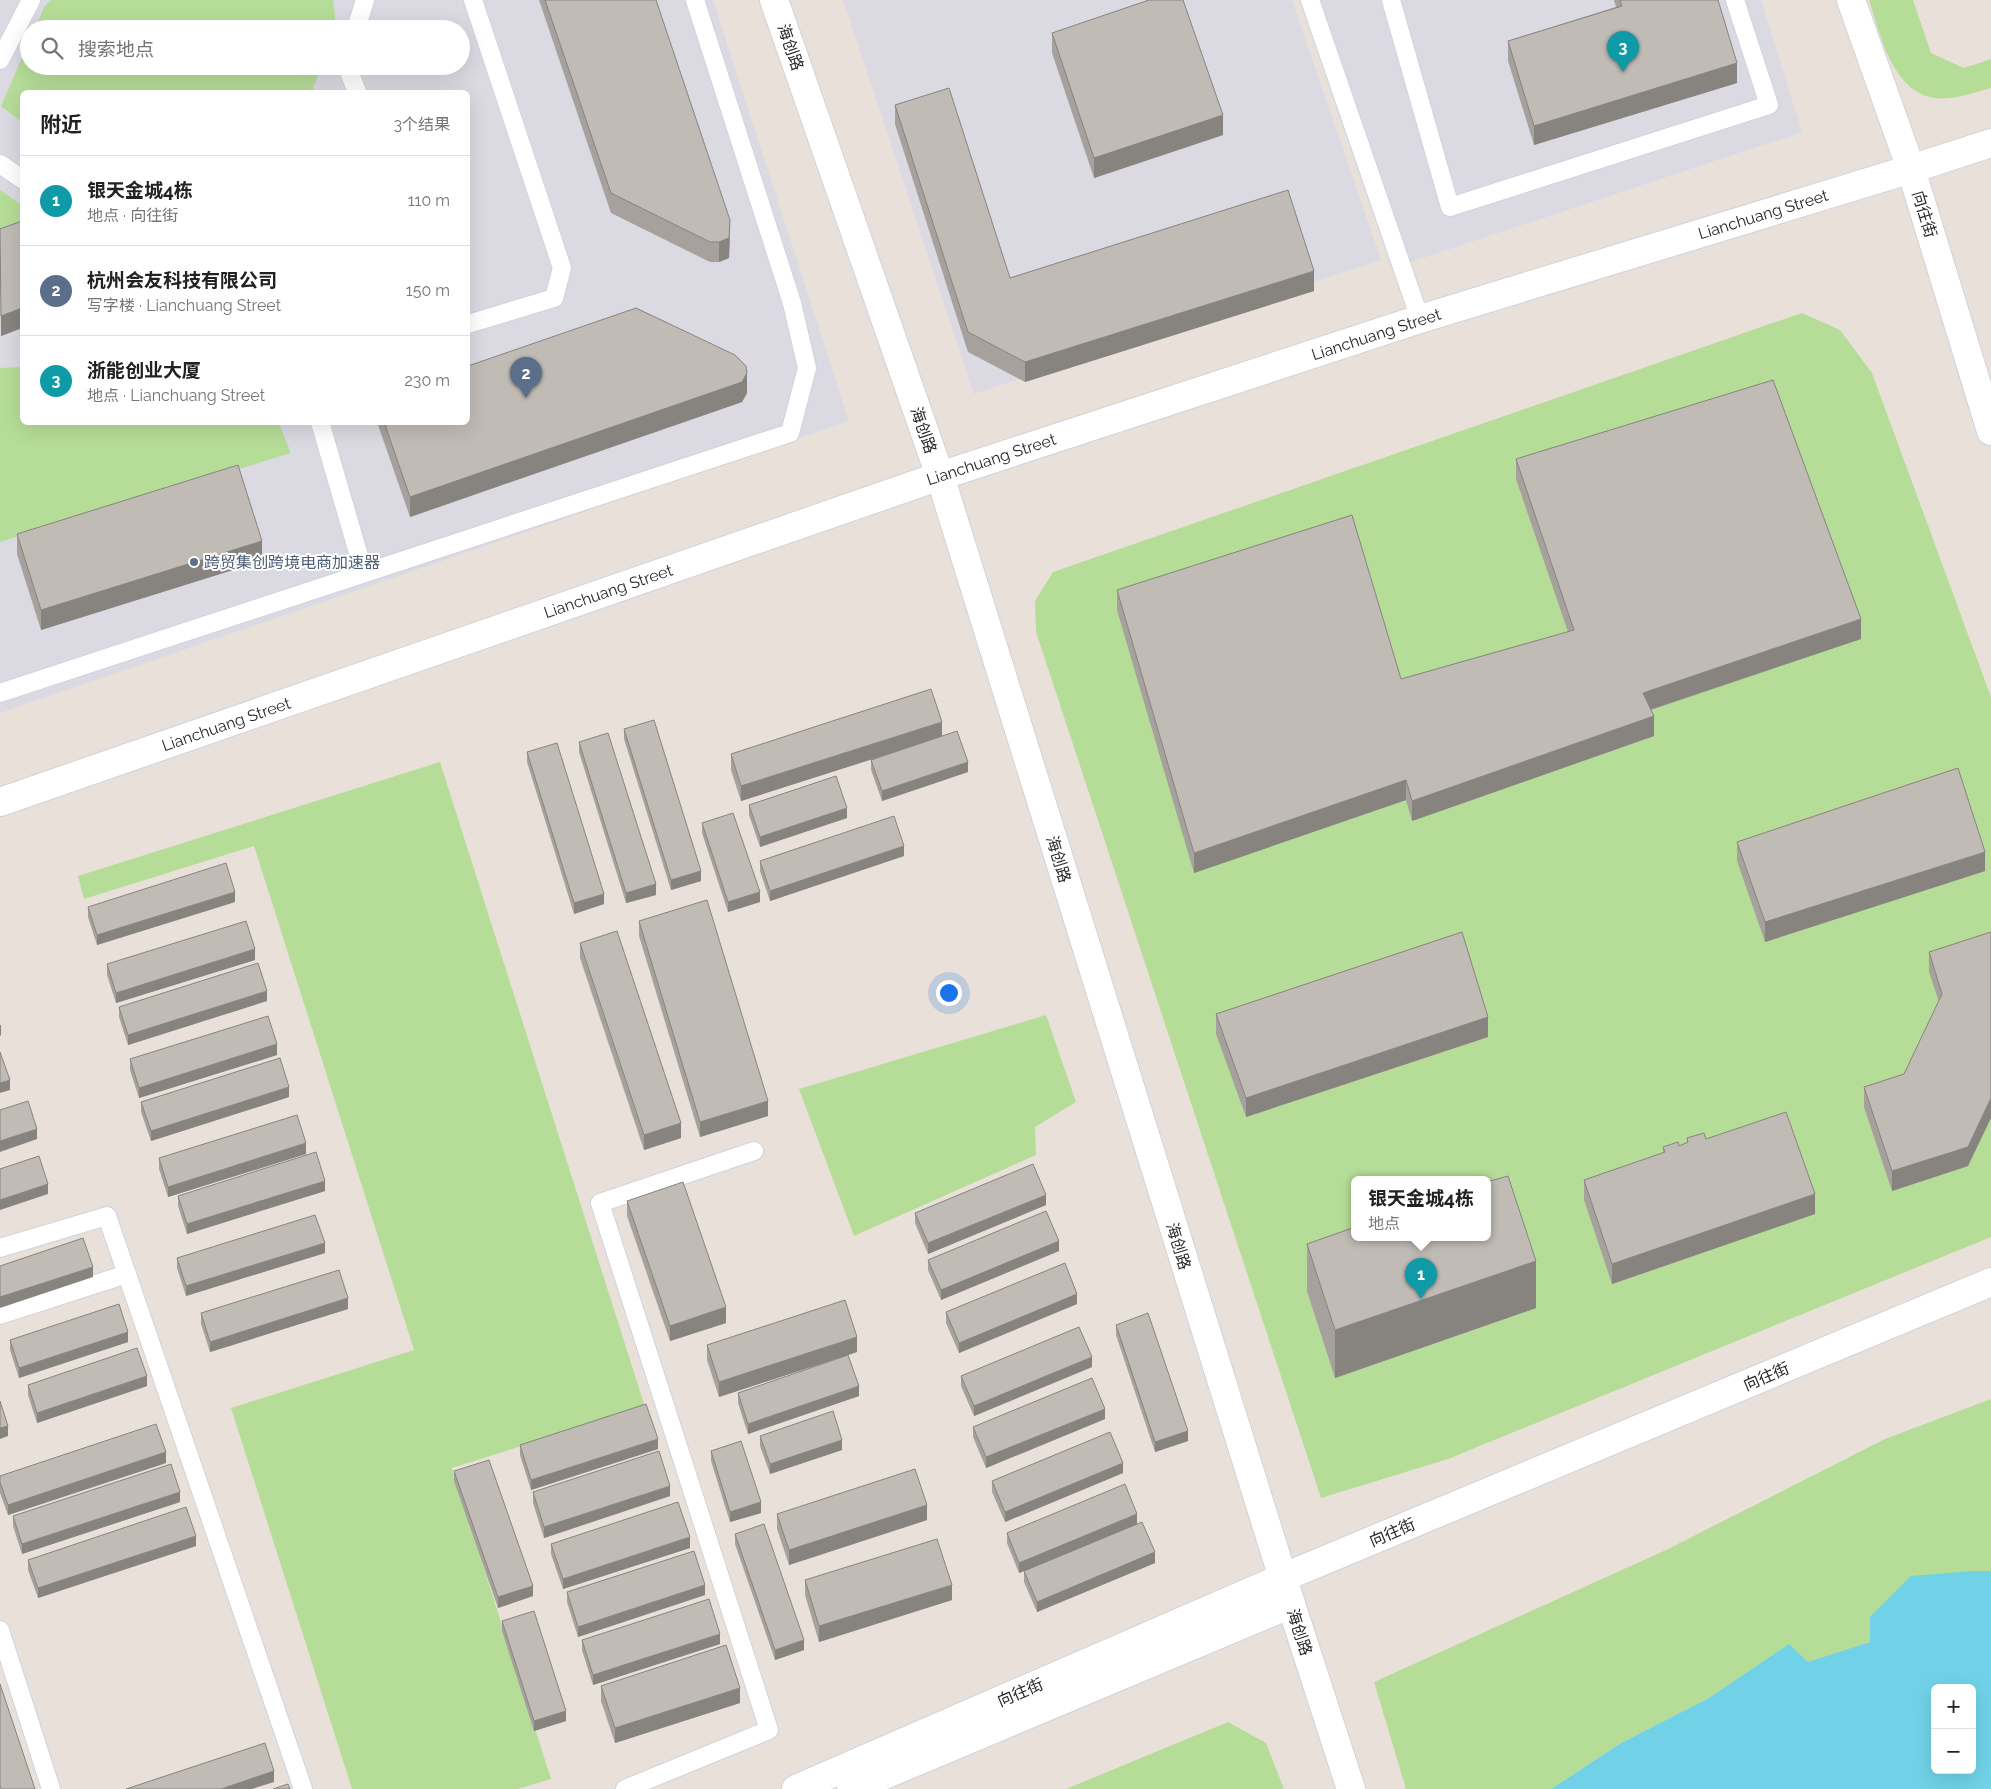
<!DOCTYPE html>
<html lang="zh">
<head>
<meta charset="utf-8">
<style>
	body { margin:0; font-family:Raleway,"Noto Sans SC",sans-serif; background:#f6f6f6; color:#222 }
	.controls { position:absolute; right:15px; bottom:15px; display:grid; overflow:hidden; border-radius:8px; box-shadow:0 5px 20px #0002 }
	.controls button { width:45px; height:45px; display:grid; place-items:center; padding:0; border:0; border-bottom:1px solid #e0e0e0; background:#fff; color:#222; font:25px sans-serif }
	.you { position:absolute; left:948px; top:992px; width:18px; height:18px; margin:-12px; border:4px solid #fff; border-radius:50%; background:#1a73e8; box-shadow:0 0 0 8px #1a73e833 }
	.badge { display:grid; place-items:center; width:32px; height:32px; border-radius:50%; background:#111827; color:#fff; font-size:16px; font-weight:700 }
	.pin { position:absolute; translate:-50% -41px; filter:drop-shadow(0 1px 2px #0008) }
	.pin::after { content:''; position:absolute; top:26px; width:18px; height:15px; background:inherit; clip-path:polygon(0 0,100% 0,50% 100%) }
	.popup { position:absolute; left:1351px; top:1176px; width:140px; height:65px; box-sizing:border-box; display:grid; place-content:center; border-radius:8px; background:#fff; filter:drop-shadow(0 1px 4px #0005); font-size:16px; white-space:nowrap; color:#767676 }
	.popup b { font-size:19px; color:#222 }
	.popup::after { content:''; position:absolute; left:50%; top:100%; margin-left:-10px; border:10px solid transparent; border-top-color:#fff }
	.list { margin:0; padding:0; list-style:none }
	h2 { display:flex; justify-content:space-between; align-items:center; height:65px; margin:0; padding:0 20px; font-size:21px }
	h2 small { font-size:16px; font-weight:400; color:#767676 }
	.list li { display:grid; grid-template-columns:32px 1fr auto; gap:15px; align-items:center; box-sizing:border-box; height:90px; padding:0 20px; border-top:1px solid #e0e0e0 }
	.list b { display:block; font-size:19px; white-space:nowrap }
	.list p { margin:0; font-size:16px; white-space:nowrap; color:#767676 }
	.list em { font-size:16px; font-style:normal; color:#767676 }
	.icon { flex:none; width:28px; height:28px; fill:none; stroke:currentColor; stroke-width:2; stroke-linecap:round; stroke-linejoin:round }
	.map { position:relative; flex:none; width:1991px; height:1789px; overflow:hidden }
	.search { position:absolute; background:#fff; box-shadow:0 5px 20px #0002; left:20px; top:20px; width:450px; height:55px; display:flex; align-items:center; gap:12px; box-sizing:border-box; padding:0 18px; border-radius:28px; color:#767676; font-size:19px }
	.panel { position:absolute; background:#fff; box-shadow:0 5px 20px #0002; left:20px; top:90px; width:450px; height:335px; border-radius:8px }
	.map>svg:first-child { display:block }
</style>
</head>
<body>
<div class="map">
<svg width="1991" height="1789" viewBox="0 0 1991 1789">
	<rect width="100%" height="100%" fill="#e9e1d9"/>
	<!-- industrial -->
	<g fill="#dbdae2" fill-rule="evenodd">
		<path d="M0,0H713L849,421L0,713ZM29,29H461V66H29ZM22,92H468V422H22Z"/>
		<path d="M843,0H1292L1381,260L974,394Z"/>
		<path d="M1314,0H1761L1802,132L1399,266Z"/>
	</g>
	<!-- green -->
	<g fill="#b6dd98" fill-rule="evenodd">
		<path d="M51,0H333L336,24L334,29H35L44,7Z"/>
		<path d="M1869,0H1913L1931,53L1964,68L1991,59V88C1975,93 1946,102 1930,97C1891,87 1880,33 1869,0Z"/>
		<path d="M29,42V66H321L312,92H22V122L1,106Z"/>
		<path d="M0,190L22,205V230L0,237Z"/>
		<path d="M1802,313L1840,330L1872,373L1991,697V1237L1448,1459L1321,1498L1036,632L1035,601L1053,572ZM1355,1180H1487V1238H1355Z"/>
		<path d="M22,367V422L279,423L291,453L0,542V368Z"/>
		<path d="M440,762L645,1407L452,1468L551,1779L518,1789H352L231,1408L414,1350L254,846L84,899L78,876Z"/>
		<path d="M1046,1015L1076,1102L1035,1127L1036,1155L854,1236L799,1089Z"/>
		<path d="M1991,1399V1571H1972L1870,1642L1709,1698L1621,1743L1551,1789H1406L1374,1682L1666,1550L1885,1439Z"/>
		<path d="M1228,1722L1266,1743L1284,1789H1066Z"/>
	</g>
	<!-- water -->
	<path fill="#71d2e7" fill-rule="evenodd" d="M1972,1571H1991V1789H1551L1621,1743L1709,1698L1789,1644L1808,1662L1870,1642V1617L1911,1576ZM1935,1688H1972V1770H1935Z"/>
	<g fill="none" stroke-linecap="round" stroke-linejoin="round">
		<!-- lane casing -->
		<g stroke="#cfd3e0" stroke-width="20">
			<g id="lane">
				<path d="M1310,0L1420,319"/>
				<path d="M1391,0L1450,207L1769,105L1735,0"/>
				<path d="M356,29L365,0"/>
				<path d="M0,60L31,0"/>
				<path d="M347,66L357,92"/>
				<path d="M0,164L22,179"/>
				<path d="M468,324L554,298L562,268L473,0"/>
				<path d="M320,422L364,573"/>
				<path d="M0,693L790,433L807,368L792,303L695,0"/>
				<path d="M0,1248L107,1216L303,1789"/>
				<path d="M0,1315L127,1274"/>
				<path d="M0,1630L51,1789"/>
				<path d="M625,1789L769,1730L600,1203L754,1151"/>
			</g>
		</g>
		<!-- street casing -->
		<g stroke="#cfd3e0" stroke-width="30">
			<path id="street" d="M1291,1604L1351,1789"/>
		</g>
		<!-- secondary casing -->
		<g stroke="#cfd3e0" stroke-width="30">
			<g id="secondary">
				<path d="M774,0L940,476L1291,1604L851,1789"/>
				<path d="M1851,0L1911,169L1991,431"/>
				<path d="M0,802L940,476L1420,319L1911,169L1991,143"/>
				<path d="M796,1789L1282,1578L1991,1282"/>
			</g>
		</g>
		<!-- lane -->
		<use href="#lane" stroke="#fff" stroke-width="18"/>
		<!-- street -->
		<use href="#street" stroke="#fff" stroke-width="28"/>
		<!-- secondary -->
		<use href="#secondary" stroke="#fff" stroke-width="28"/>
	</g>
	<!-- wall -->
	<g fill="#a6a19d">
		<path d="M539,0H656L730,240L729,258L719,262H710L611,213Z"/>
		<path d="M1614,0H1718L1737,83L1534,145L1508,61V41L1616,7Z"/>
		<path d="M1052,33L1223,135L1094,178L1052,53Z"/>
		<path d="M895,105L1010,278L1314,291L1025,382L968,352L895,124Z"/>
		<path d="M22,221V328L1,336L0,229Z"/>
		<path d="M747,393L742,402L410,517L377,422H468Z"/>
		<path d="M1516,459L1861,639L1651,710L1654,736L1412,821L1406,800L1194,873L1117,610V590L1401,679L1568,632L1516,479Z"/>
		<path d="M17,534L262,561L41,630L17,554Z"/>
		<path d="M624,729L701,881L671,890L624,739Z"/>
		<path d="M942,736L968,772L882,801L871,770V760L912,746L741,801L731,770V754Z"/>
		<path d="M579,742L656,895L626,903L579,752Z"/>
		<path d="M527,752L604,904L574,914L527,762Z"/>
		<path d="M749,805L847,818L760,847L749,815Z"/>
		<path d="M702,823L760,902L728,912L702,833Z"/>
		<path d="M1737,842L1985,871L1765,942L1737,861Z"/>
		<path d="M904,856L770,901L760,871V861Z"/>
		<path d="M235,902L97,945L88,917V907Z"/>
		<path d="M639,921L768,1116L700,1137L639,936Z"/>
		<path d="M1991,932L1968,1166L1892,1191L1864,1107V1087L1904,1074L1939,1002L1929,972V952Z"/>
		<path d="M580,943L681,1138L644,1150L580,958Z"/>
		<path d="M255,960L116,1003L107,975V964Z"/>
		<path d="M267,1001L128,1045L119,1017V1007Z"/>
		<path d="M1216,1014L1488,1037L1246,1117L1216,1034Z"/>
		<path d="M277,1055L139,1098L130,1070V1059Z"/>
		<path d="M289,1097L151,1141L141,1112V1102Z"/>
		<path d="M1687,1138L1706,1139L1815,1214L1612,1284L1584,1200V1180L1663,1153V1147L1679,1146L1687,1143Z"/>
		<path d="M306,1154L168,1197L159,1169V1158Z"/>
		<path d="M325,1191L187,1234L178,1206V1196Z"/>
		<path d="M627,1201L726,1323L670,1341L627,1216Z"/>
		<path d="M1046,1205L928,1254L915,1223V1213Z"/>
		<path d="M1307,1244L1536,1308L1335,1378L1307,1291Z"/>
		<path d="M1059,1251L941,1300L928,1270V1260Z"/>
		<path d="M325,1253L186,1296L177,1268V1258Z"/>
		<path d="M1077,1304L959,1353L946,1323V1312Z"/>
		<path d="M348,1309L210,1352L201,1324V1313Z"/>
		<path d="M1116,1325L1188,1441L1155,1452L1116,1335Z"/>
		<path d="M10,1340L128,1342L19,1378L10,1350Z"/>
		<path d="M707,1345L857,1352L719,1397L707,1360Z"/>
		<path d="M1092,1367L974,1416L961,1386V1376Z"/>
		<path d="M28,1385L147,1386L37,1423L28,1395Z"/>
		<path d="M738,1393L859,1396L748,1434L738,1403Z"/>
		<path d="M1105,1419L986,1468L973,1437V1427Z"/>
		<path d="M760,1436L842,1450L770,1474L760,1446Z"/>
		<path d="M520,1445L658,1449L531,1490L520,1455Z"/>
		<path d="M711,1451L761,1513L730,1522L711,1461Z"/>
		<path d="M166,1463L8,1515L0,1493V1476Z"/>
		<path d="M454,1471L533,1596L498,1608L454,1481Z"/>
		<path d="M1123,1473L1005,1522L992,1492V1481Z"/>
		<path d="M533,1492L670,1496L544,1538L533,1503Z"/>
		<path d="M180,1502L22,1554L13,1526V1516Z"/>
		<path d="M777,1514L927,1520L789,1565L777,1529Z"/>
		<path d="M1137,1524L1155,1563L1037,1612L1024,1582V1571L1123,1530L1019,1573L1007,1543V1533Z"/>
		<path d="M735,1534L804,1650L775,1660L735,1544Z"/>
		<path d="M551,1544L690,1548L563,1589L551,1554Z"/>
		<path d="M196,1546L38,1598L28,1570V1560Z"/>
		<path d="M805,1580L952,1600L819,1642L805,1595Z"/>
		<path d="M567,1592L705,1595L578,1637L567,1602Z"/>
		<path d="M502,1621L566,1721L534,1731L502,1631Z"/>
		<path d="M582,1640L720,1644L593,1685L582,1650Z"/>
		<path d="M601,1686L740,1703L615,1743L601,1701Z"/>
	</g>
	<!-- shaded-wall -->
	<g fill="#87837f">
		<path d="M1737,63V83L1534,145V126Z"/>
		<path d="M1223,115V135L1094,178V158Z"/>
		<path d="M730,220L729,258L719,262V242Z"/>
		<path d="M1314,271V291L1025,382V362Z"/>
		<path d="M22,308V328L1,336V316Z"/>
		<path d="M747,373V393L742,402L410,517V497Z"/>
		<path d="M262,541V561L41,630V610Z"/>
		<path d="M1861,619V639L1643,712V693Z"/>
		<path d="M1654,716V736L1412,821V801Z"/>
		<path d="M942,722V737L741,801V786Z"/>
		<path d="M968,762V772L882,801V791Z"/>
		<path d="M1406,780V800L1194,873V853Z"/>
		<path d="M847,808V818L760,847V837Z"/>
		<path d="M904,846V856L770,901V891Z"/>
		<path d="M1985,852V871L1765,942V922Z"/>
		<path d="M701,871V881L671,890V880Z"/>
		<path d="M656,884V895L626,903V893Z"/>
		<path d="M235,892V902L97,945V935Z"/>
		<path d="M760,892V902L728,912V902Z"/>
		<path d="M604,894V904L574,914V903Z"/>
		<path d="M255,949V960L116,1003V993Z"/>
		<path d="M267,991V1001L128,1045V1035Z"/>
		<path d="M1488,1017V1037L1246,1117V1098Z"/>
		<path d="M0,1025H1V1035L0,1036Z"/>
		<path d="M277,1044V1055L139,1098V1088Z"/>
		<path d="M10,1080V1090L0,1093V1083Z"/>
		<path d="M289,1087V1097L151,1141V1131Z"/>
		<path d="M1991,1098V1118L1968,1166L1892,1191V1171Z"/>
		<path d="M768,1101V1116L700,1137V1122Z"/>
		<path d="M681,1123V1138L644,1150V1135Z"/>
		<path d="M37,1129V1139L0,1152V1141Z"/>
		<path d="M306,1143V1154L168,1197V1187Z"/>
		<path d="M325,1181V1191L187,1234V1224Z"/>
		<path d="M48,1184V1194L0,1210V1200Z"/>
		<path d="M1815,1194V1214L1612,1284V1264Z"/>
		<path d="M1046,1195V1205L928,1254V1243Z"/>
		<path d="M1059,1241V1251L941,1300V1290Z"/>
		<path d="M325,1243V1253L186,1296V1286Z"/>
		<path d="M1536,1261V1308L1335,1378V1330Z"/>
		<path d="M93,1267V1277L0,1308V1297Z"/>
		<path d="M1077,1294V1304L959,1353V1343Z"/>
		<path d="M348,1298V1309L210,1352V1342Z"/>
		<path d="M726,1307V1323L670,1341V1326Z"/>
		<path d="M128,1332V1342L19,1378V1368Z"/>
		<path d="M857,1337V1352L719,1397V1382Z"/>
		<path d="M1092,1357V1367L974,1416V1406Z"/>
		<path d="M147,1376V1386L37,1423V1413Z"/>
		<path d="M859,1386V1396L748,1434V1424Z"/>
		<path d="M1105,1409V1419L986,1468V1457Z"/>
		<path d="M8,1426V1436L0,1439V1428Z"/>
		<path d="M1188,1431V1441L1155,1452V1442Z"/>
		<path d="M658,1439V1449L531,1490V1480Z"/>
		<path d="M842,1440V1450L770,1474V1464Z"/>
		<path d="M166,1452V1463L8,1515V1505Z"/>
		<path d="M1123,1463V1473L1005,1522V1512Z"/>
		<path d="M670,1486V1496L544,1538V1527Z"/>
		<path d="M180,1492V1502L22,1554V1544Z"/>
		<path d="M761,1502V1513L730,1522V1512Z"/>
		<path d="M927,1505V1520L789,1565V1550Z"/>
		<path d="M1137,1514V1524L1019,1573V1563Z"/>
		<path d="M196,1536V1546L38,1598V1588Z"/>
		<path d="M690,1537V1548L563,1589V1579Z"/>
		<path d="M1155,1552V1563L1037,1612V1602Z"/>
		<path d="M705,1585V1595L578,1637V1627Z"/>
		<path d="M952,1585V1600L819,1642V1626Z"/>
		<path d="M533,1586V1596L498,1608V1597Z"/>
		<path d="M720,1634V1644L593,1685V1675Z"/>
		<path d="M804,1640V1650L775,1660V1650Z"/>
		<path d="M740,1688V1703L615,1743V1728Z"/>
		<path d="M566,1711V1721L534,1731V1721Z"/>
		<path d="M274,1771V1782L252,1789H221Z"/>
	</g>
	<!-- building -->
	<g fill="#c1bbb6" stroke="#87837f">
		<path d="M545,0H656L730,220L729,238L719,242H710L611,193Z"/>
		<path d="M1149,0H1183L1223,115L1094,158L1052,33Z"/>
		<path d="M1620,0H1718L1737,63L1534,126L1508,41L1622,6Z"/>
		<path d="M949,88L1010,278L1288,190L1314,271L1025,362L968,332L895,105Z"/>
		<path d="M22,221V308L1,316L0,229Z"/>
		<path d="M636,308L735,355L746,366L747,373L742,382L410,497L384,422H468V366Z"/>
		<path d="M1773,380L1861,619L1643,693L1654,716L1412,801L1406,780L1194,853L1117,590L1352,515L1401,679L1574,630L1516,459Z"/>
		<path d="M238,465L262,541L41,610L17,534Z"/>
		<path d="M931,689L942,722L741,786L731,754Z"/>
		<path d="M654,720L701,871L671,880L624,729Z"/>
		<path d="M957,731L968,762L882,791L871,760Z"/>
		<path d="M608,733L656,884L626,893L579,742Z"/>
		<path d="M557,743L604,894L574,903L527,752Z"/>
		<path d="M1958,768L1985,852L1765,922L1737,842Z"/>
		<path d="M836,776L847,808L760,837L749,805Z"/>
		<path d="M733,813L760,892L728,902L702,823Z"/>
		<path d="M894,816L904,846L770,891L760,861Z"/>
		<path d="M226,863L235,892L97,935L88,907Z"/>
		<path d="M707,900L768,1101L700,1122L639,921Z"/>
		<path d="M246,921L255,949L116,993L107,964Z"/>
		<path d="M617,931L681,1123L644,1135L580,943Z"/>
		<path d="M1462,932L1488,1017L1246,1098L1216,1014Z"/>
		<path d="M1991,932V1098L1968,1147L1892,1171L1864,1087L1904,1074L1942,994L1929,952Z"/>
		<path d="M258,963L267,991L128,1035L119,1007Z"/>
		<path d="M268,1016L277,1044L139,1088L130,1059Z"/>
		<path d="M0,1052L10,1080L0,1083Z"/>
		<path d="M280,1058L289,1087L151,1131L141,1102Z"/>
		<path d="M28,1101L37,1129L0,1141V1110Z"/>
		<path d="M1786,1112L1815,1194L1612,1264L1584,1180L1665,1152L1663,1147L1678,1142L1679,1146L1688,1142L1687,1138L1704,1133L1706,1139Z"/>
		<path d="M297,1115L306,1143L168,1187L159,1158Z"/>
		<path d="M316,1152L325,1181L187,1224L178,1196Z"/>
		<path d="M39,1156L48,1184L0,1200V1169Z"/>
		<path d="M1033,1164L1046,1195L928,1243L915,1213Z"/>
		<path d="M1508,1176L1536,1261L1335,1330L1307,1244L1355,1227V1238H1487V1182Z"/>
		<path d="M683,1182L726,1307L670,1326L627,1201Z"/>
		<path d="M1046,1211L1059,1241L941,1290L928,1260Z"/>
		<path d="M315,1215L325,1243L186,1286L177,1258Z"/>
		<path d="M83,1238L93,1267L0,1297V1266Z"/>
		<path d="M1065,1263L1077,1294L959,1343L946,1312Z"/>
		<path d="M339,1270L348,1298L210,1342L201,1313Z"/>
		<path d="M845,1300L857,1337L719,1382L707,1345Z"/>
		<path d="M119,1304L128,1332L19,1368L10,1340Z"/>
		<path d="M1148,1313L1188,1431L1155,1442L1116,1325Z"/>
		<path d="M1079,1327L1092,1357L974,1406L961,1376Z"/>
		<path d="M137,1348L147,1376L37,1413L28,1385Z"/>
		<path d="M848,1355L859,1386L748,1424L738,1393Z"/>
		<path d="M1092,1378L1105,1409L986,1457L973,1427Z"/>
		<path d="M0,1401L8,1426L0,1428Z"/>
		<path d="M646,1404L658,1439L531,1480L520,1445Z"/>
		<path d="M833,1411L842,1440L770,1464L760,1436Z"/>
		<path d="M156,1424L166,1452L8,1505L0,1482V1476Z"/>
		<path d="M1110,1432L1123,1463L1005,1512L992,1481Z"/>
		<path d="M741,1441L761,1502L730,1512L711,1451Z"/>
		<path d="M659,1451L670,1486L544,1527L533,1492Z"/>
		<path d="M489,1460L533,1586L498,1597L454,1471Z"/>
		<path d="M171,1464L180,1492L22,1544L13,1516Z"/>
		<path d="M915,1469L927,1505L789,1550L777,1514Z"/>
		<path d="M1125,1484L1137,1514L1019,1563L1007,1533Z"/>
		<path d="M678,1502L690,1537L563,1579L551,1544Z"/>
		<path d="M186,1507L196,1536L38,1588L28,1560Z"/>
		<path d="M1142,1522L1155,1552L1037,1602L1024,1571Z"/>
		<path d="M764,1524L804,1640L775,1650L735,1534Z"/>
		<path d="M937,1539L952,1585L819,1626L805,1580Z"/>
		<path d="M694,1551L705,1585L578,1627L567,1592Z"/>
		<path d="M709,1599L720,1634L593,1675L582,1640Z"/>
		<path d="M534,1611L566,1711L534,1721L502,1621Z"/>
		<path d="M726,1645L740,1688L615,1728L601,1686Z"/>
		<path d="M0,1684L35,1789H1L0,1785Z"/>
		<path d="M265,1743L274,1771L221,1789H126Z"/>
		<path d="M288,1784L290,1789H273Z"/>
	</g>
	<!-- markers -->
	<circle fill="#5c6f8a" stroke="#fff" stroke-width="2" cx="194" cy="562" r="5"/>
	<g text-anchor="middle" stroke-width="4" stroke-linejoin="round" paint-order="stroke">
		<!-- street labels -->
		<g font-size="16" fill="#272727" stroke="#fff">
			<text transform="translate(791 47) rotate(71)" y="6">海创路</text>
			<text transform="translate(1763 214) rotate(-17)" y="6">Lianchuang Street</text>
			<text transform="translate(1925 214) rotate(73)" y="6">向往街</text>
			<text transform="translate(1376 334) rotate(-18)" y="6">Lianchuang Street</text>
			<text transform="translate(924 430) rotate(71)" y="6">海创路</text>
			<text transform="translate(991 459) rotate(-18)" y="6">Lianchuang Street</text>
			<text transform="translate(608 591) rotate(-19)" y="6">Lianchuang Street</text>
			<text transform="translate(226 724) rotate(-19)" y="6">Lianchuang Street</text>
			<text transform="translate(1059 859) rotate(73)" y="6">海创路</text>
			<text transform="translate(1179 1246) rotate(73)" y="6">海创路</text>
			<text transform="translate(1766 1376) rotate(-23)" y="6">向往街</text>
			<text transform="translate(1392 1532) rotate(-23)" y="6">向往街</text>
			<text transform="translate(1300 1632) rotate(72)" y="6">海创路</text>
			<text transform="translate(1020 1692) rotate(-23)" y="6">向往街</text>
		</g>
		<!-- service labels -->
		<g font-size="16" fill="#4e5e75" stroke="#fff" text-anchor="start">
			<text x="204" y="568">跨贸集创跨境电商加速器</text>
		</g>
	</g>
</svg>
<div class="controls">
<button>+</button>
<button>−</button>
</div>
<div class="you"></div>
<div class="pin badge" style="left:1421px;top:1299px;background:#0f9aa8">1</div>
<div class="popup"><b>银天金城4栋</b>地点</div>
<div class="pin badge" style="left:526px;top:398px;background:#5c6f8a">2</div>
<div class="pin badge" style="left:1623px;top:72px;background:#0f9aa8">3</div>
<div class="search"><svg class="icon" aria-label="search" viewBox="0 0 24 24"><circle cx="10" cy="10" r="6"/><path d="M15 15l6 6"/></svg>搜索地点</div>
<section class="panel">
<h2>附近<small>3个结果</small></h2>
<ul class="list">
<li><span class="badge" style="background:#0f9aa8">1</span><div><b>银天金城4栋</b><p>地点 · 向往街</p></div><em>110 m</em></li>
<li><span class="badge" style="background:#5c6f8a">2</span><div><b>杭州会友科技有限公司</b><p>写字楼 · Lianchuang Street</p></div><em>150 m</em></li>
<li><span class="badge" style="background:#0f9aa8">3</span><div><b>浙能创业大厦</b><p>地点 · Lianchuang Street</p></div><em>230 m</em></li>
</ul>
</section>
</div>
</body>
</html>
